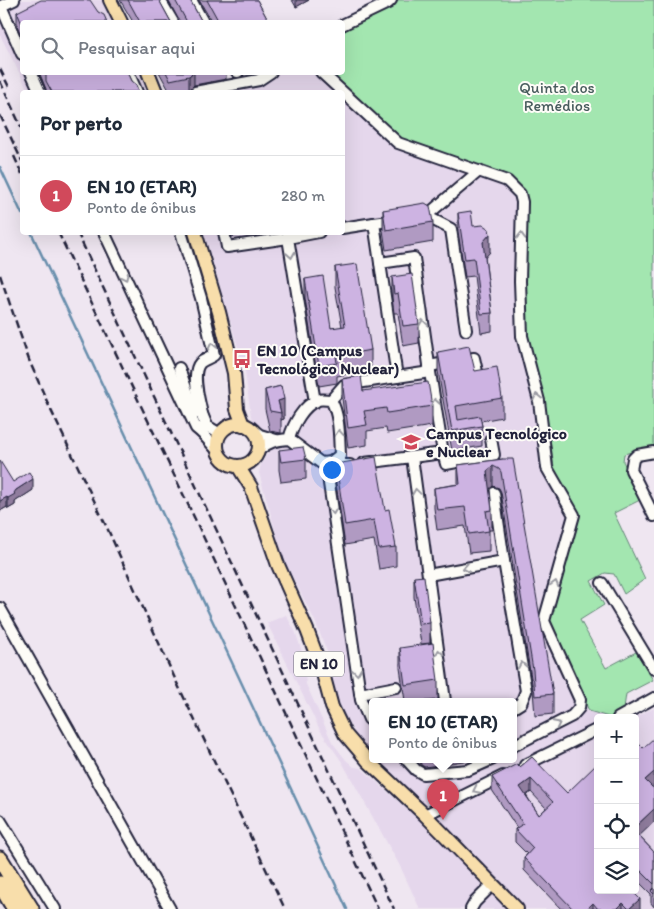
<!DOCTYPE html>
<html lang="pt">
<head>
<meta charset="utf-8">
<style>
	body { margin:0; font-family:Itim,sans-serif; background:#f2f2f3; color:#1f2937 }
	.controls { position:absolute; right:15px; bottom:15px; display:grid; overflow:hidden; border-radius:5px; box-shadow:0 5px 20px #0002 }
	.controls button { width:45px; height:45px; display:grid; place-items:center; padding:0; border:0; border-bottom:1px solid #e0e1e3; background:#fff; color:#1f2937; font:25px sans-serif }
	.you { position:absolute; left:331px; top:469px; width:18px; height:18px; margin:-12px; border:4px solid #fff; border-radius:50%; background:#1a73e8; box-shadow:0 0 0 8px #1a73e833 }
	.badge { display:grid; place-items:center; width:32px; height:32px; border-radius:50%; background:#d1495b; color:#fff; font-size:16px; font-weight:700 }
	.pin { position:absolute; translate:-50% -41px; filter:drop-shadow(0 1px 2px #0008) }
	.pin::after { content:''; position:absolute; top:26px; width:18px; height:15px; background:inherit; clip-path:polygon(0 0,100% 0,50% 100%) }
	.popup { position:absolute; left:369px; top:698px; width:148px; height:65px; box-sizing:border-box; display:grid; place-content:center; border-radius:5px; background:#fff; filter:drop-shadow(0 1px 4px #0005); font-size:16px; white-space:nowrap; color:#747a83 }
	.popup b { font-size:19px; color:#1f2937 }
	.popup::after { content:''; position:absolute; left:50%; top:100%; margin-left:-10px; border:10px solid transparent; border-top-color:#fff }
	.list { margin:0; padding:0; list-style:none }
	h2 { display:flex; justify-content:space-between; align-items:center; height:65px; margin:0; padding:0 20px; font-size:21px }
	h2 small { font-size:16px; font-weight:400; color:#747a83 }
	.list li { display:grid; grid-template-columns:32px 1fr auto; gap:15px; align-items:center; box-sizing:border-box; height:80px; padding:0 20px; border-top:1px solid #e0e1e3 }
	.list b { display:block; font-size:19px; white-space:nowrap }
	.list p { margin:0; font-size:16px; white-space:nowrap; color:#747a83 }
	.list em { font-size:16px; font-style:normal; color:#747a83 }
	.icon { flex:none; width:28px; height:28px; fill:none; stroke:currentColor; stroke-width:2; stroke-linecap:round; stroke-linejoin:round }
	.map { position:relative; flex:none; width:654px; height:909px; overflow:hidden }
	.search { position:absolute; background:#fff; box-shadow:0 5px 20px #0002; left:20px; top:20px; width:325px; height:55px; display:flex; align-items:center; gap:12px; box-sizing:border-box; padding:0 18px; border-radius:5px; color:#747a83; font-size:19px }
	.panel { position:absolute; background:#fff; box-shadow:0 5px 20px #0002; left:20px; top:90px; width:325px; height:145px; border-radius:5px }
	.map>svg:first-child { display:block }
</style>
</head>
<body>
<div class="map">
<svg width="654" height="909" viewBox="0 0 654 909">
	<rect width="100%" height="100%" fill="#efe6f1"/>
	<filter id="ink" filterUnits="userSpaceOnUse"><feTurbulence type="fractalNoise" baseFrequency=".02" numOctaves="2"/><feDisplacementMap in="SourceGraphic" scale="10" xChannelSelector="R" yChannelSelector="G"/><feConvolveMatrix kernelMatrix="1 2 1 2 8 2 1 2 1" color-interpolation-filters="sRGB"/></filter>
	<g filter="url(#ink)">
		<!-- built -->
		<g fill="#e5d7ec">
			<path d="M0,0H106L118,22H22V72L143,73L152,92H29L0,35Z"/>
			<path d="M274,73H325L519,186L528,352L545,403L555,474L577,517L548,623L588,711L610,718H598V725L433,808L423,803L377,759H513V701H373V755L358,738L347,720L337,698L328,654L315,621L283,558L259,473L261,464L270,450V435L261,430L251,417L245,371L204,233L342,232V92H210Z"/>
			<path d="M286,615L295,631L303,655L306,684L332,742L346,760L354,767L361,768L436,835L438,812L598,735V890H635V718H633L654,708V909H420L400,866L342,762L320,730L267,623Z"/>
		</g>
		<!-- green -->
		<path fill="#a3e6b0" stroke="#628476" d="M397,0H654V446L624,454L623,461L640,500L614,513L645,579L624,594L614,574L605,573L591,581L604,605L580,620L606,668L636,652L653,680L626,694L624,708L612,718L589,711L550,620L577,514L555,474L545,403L524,330V193L401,139L325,73L342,72L343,31L383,11Z"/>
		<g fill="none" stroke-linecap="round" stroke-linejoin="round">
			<!-- stream -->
			<g stroke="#688eac" stroke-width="2.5">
				<path d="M0,167L22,214"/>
				<path d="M31,232L347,909"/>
			</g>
			<!-- minor casing -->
			<g stroke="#22223b" stroke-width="14">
				<g id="minor">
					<path d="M14,0L1,6L22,54"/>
					<path d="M160,0L173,22"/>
					<path d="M191,0L203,22"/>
					<path d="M342,25L388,3L391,0"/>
					<path d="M31,72L40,92"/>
					<path d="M128,72L137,92"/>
					<path d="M237,72H238"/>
					<path d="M321,72L398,143L507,181L520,194L522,202L520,281L522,336L539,401L547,468L574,515L544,621L580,700L579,708L572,716L513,746"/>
					<path d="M195,92L259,80L271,72"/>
					<path d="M426,216L479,171"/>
					<path d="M420,217L426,216L451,229L466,330"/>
					<path d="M374,223L396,220"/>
					<path d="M342,228L374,223L380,263"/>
					<path d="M104,232L196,428L202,433"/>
					<path d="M181,232L201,298L214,355C210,358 203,360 200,363C190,374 201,406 203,419"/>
					<path d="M224,232L227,247L288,238V232"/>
					<path d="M429,366L474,358L478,376"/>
					<path d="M179,368L195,414"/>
					<path d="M397,377L380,263L414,258L430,372"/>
					<path d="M331,400L344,385L430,372L443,453L412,457"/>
					<path d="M315,402L288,238L319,232"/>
					<path d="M202,414L207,426L220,434"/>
					<path d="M200,428L202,433L218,451"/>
					<path d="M252,429L260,435L276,440"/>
					<path d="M259,450C268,442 276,440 289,439L321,463L331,462L340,455C339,437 340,416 331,400C327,400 322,399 318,400C303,405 293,425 289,439"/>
					<path d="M654,452L637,455L633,459L631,470L654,516"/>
					<path d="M443,453L446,464L494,455L491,439"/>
					<path d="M340,455L338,465H350"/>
					<path d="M326,463L361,700L369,719L373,722"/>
					<path d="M364,463L412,457L445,701"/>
					<path d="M494,493L504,561L526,691L521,703L513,708"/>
					<path d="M428,575L504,561"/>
					<path d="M602,583L654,669"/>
					<path d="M0,608L170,909"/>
					<path d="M360,694L396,687"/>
					<path d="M618,718L654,698"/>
					<path d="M406,759L416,770L423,774L468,770L493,759"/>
					<path d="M525,765L598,729"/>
					<path d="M425,815L503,776"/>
					<path d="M0,820L55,909"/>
					<path d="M471,909L475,902L493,884"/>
				</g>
			</g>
			<!-- major casing -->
			<g stroke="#22223b" stroke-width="16">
				<g id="major">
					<path d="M110,0L121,22"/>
					<path d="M148,72L156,92"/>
					<path d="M195,232L219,312L234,373L237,409L243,425"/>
					<circle cx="238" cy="445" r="21"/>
					<path d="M238,466L251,487L278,565L307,630L322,670L332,707L345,734L369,762L425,815L517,909"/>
				</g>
			</g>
			<!-- highway casing -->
			<g stroke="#22223b" stroke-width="19">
				<g id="highway">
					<path d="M0,859L31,909"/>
					<path d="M0,884L15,909"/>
				</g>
			</g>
			<!-- minor -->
			<use href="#minor" stroke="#fdfcf7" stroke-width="10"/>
			<!-- major -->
			<use href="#major" stroke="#f8deab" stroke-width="12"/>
			<!-- highway -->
			<use href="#highway" stroke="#f8deab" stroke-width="15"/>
			<!-- rail -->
			<g stroke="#22223b" stroke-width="2.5" stroke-dasharray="8 4" stroke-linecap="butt">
				<path d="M0,69L9,87"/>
				<path d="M0,81L22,129"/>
				<path d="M0,115L22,161"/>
				<path d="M14,156L22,174"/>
				<path d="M58,232L194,517L378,909"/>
				<path d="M77,232L394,909"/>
				<path d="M0,275L29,360L49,406L109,532L176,681L285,909"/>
			</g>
		</g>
		<!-- wall -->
		<g fill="#b09ac2" stroke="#22223b" fill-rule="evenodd">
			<path d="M120,0H159L171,22H133Z"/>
			<path d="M168,0H190L202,22H180Z"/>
			<path d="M199,0H257L269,22H212Z"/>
			<path d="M292,0H309L296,7Z"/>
			<path d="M17,12H98L22,22V38L17,25Z"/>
			<path d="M39,72H127L131,81L139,92H46V89Z"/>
			<path d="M159,72H226V79L194,85L189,90L170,92Z"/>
			<path d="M383,210L433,222V242L386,250L383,230Z"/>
			<path d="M458,213L473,226L490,252L485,257L492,313V331L481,333L474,276L465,277L458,231Z"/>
			<path d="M231,232H257L232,237Z"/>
			<path d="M335,267L371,350V370L337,376V383L319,386L305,298V279L331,328L342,327L335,287Z"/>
			<path d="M392,277L419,324V343L403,346L398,313H394L392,297Z"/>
			<path d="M438,352L475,371L502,398V417L481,421L482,426V446L452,451L438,371Z"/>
			<path d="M342,379L363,391L432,406V426L387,433L386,428L367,431V445L348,448L342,398Z"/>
			<path d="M281,386L284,419L281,420V433L270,431L265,409V390Z"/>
			<path d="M279,450L306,459V479L281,482L279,470Z"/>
			<path d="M503,459L553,694V714L535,716L533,690L501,492L499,488L493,486L490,489L492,510V530H489V551L469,553L465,526L437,530L434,508V488L458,484V465Z"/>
			<path d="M336,464L385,510L396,547V566L379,569L374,540L345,545L336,483Z"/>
			<path d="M13,482L33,490L16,501L15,502V505L8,509L7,507L0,511Z"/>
			<path d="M414,577L430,623V643L421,644L414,597Z"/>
			<path d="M400,648L438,680V700L427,701H405L400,668Z"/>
			<path d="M635,740L652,787L639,836L654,852V907L651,903V894L635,878Z"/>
			<path d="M532,757L598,890L640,909H561L524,870V858L527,854L515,842V829L517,828L492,790V777L520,767ZM531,792L546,808L539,815L526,795Z"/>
			<path d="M420,759H476L425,767L421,765Z"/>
		</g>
		<!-- shaded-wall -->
		<g fill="#907d9e" stroke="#22223b">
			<path d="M296,0H309L296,7Z"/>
			<path d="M194,72V85L189,90V76Z"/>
			<path d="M490,234V252L483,260V242Z"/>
			<path d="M284,399V419L281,420V413L278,401Z"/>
			<path d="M493,466V486L487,491V471Z"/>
			<path d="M33,479V490L16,501L15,502V505L8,509V498L16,490Z"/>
			<path d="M7,497V507L0,511V501Z"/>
			<path d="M654,772V785L645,793V780Z"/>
			<path d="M531,779V792L520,799V787Z"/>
			<path d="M654,809V822L635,840V827Z"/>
			<path d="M640,899V909H629Z"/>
			<path d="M593,903V909H587Z"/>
			<path d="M623,903V909H617Z"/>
		</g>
		<!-- building -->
		<g fill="#cdb3e2" stroke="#22223b" fill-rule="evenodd">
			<path d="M41,0H90L98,12L104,15L107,22H22V24L17,12Z"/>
			<path d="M128,0H159L171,22H140Z"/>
			<path d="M175,0H190L202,22H187Z"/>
			<path d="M207,0H257L269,22H219Z"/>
			<path d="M45,72H127L131,81L136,85L139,92H52L46,81V76Z"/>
			<path d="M166,72H193L189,76L170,80Z"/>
			<path d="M425,203L430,206L433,222L386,230L383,210Z"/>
			<path d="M471,211L473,226L483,225L489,229L490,234L483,242L492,313L481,314L474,258L465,259L458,213Z"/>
			<path d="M357,264L371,350L336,356L337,363L319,366L305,279L323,276L331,328L345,326L335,267Z"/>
			<path d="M412,274L419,324L403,326L398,293L394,294L392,277Z"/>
			<path d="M469,346L475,371L497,367L502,398L456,406L458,420L480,416L482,426L452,431L438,352Z"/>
			<path d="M361,376L363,391L428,382L432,406L387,413L386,408L364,411L367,425L348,428L342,379Z"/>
			<path d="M281,386L284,399L278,401L281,413L270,411L265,390Z"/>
			<path d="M303,447L306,459L281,462L279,450Z"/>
			<path d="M376,457L385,510L389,509L396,547L379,549L374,520L345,525L336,464Z"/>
			<path d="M503,459H513L553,694L535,696L533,670L501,472L499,469L493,466L487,471L492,510L486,511L489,531L469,534L465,507L437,510L434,488L460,484L458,465Z"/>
			<path d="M0,461L13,482L29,472L33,479L16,490L14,493L15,494L8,498L7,497L0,501Z"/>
			<path d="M424,576L430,623L421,624L414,577Z"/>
			<path d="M433,643L438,680L405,685L400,648Z"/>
			<path d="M654,738V772L645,780L654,789V809L635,827V740L643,748Z"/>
			<path d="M532,757L567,793L598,763V890H631L640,899L629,909L623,903L617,909H598L593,903L587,909H573L524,858L533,848L515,829L523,824L492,777L517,764L520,767ZM531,779L553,802L539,815L520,787Z"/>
			<path d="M635,832L654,852V884L635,865Z"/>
			<path d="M654,888V894L651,891Z"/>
		</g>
		<!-- one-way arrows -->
		<defs><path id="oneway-chevron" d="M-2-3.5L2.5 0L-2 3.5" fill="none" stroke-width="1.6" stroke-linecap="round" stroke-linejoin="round" transform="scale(1.25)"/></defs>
		<g stroke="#9a9aa2">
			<use href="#oneway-chevron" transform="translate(521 236) rotate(-89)"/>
			<use href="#oneway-chevron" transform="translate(291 255) rotate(81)"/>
			<use href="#oneway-chevron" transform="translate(125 277) rotate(65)"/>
			<use href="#oneway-chevron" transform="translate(423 323) rotate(-98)"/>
			<use href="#oneway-chevron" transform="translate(212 346) rotate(-103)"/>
			<use href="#oneway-chevron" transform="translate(537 397) rotate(-103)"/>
			<use href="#oneway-chevron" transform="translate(435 402) rotate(-99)"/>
			<use href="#oneway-chevron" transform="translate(339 433) rotate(-94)"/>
			<use href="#oneway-chevron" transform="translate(416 492) rotate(-98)"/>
			<use href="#oneway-chevron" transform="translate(333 511) rotate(82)"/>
			<use href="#oneway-chevron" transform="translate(466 568) rotate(170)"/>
			<use href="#oneway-chevron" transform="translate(555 584) rotate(-74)"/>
			<use href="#oneway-chevron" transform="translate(439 653) rotate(-98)"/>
			<use href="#oneway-chevron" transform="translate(522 665) rotate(-100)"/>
			<use href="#oneway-chevron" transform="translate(357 672) rotate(82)"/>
			<use href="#oneway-chevron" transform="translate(557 724) rotate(-27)"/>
			<use href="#oneway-chevron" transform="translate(476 790) rotate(154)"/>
		</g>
	</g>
	<!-- icons -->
	<defs>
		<g id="bus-bare" transform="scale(1.5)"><path d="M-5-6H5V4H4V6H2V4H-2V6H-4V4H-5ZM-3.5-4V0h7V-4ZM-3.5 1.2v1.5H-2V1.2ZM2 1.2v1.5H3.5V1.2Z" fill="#d1495b" stroke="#fdfcf7" stroke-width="2.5" paint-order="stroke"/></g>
		<g id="university-bare" transform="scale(1.5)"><path d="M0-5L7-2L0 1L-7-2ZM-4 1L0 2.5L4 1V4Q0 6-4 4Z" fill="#d1495b" stroke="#fdfcf7" stroke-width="2.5" paint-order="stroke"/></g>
	</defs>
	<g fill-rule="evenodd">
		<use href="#bus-bare" x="242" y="359"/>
		<use href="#university-bare" x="411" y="442"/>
	</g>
	<g text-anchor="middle" stroke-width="4" stroke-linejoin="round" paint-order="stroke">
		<!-- shield labels -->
		<rect fill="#fdfcf7" stroke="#646373" stroke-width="1" x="294" y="651.5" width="50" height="25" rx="4"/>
		<g font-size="15" font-weight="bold" fill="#22223b">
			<text x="319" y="669">EN 10</text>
		</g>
		<!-- park labels -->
		<g font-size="16" fill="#495d5e" stroke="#fdfcf7">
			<text x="557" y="93">Quinta dos<tspan x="557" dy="18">Remédios</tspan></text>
		</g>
		<!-- poi labels -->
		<g font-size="16" font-weight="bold" fill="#22223b" stroke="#fdfcf7" text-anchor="start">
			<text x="257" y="356">EN 10 (Campus<tspan x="257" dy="18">Tecnológico Nuclear)</tspan></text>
			<text x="426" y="439">Campus Tecnológico<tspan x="426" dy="18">e Nuclear</tspan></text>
		</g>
	</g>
</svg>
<div class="controls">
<button>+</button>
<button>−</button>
<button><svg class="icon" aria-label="locate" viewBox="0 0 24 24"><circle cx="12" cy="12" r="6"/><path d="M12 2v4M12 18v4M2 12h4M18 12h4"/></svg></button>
<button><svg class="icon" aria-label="layers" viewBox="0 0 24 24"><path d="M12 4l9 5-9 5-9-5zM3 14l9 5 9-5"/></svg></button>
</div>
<div class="you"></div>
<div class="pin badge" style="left:443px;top:820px">1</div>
<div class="popup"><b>EN 10 (ETAR)</b>Ponto de ônibus</div>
<div class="search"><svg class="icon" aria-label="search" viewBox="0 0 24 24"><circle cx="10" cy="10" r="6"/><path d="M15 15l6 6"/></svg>Pesquisar aqui</div>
<section class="panel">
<h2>Por perto<small></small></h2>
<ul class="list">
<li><span class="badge">1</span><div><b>EN 10 (ETAR)</b><p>Ponto de ônibus</p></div><em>280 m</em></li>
</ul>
</section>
</div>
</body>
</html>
